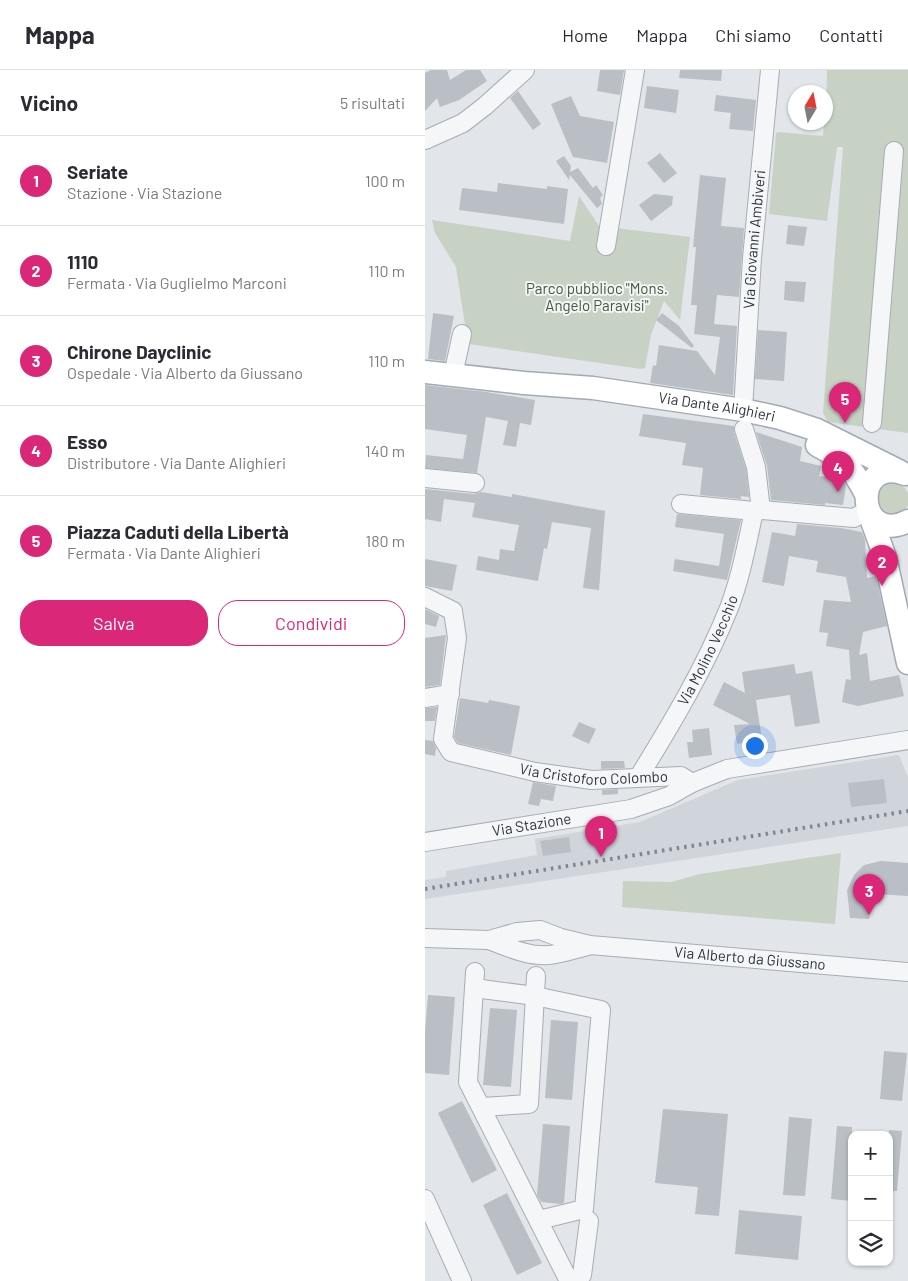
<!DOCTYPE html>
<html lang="it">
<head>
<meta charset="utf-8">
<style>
	body { margin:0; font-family:Barlow,sans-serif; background:#f7f7f7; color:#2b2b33 }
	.controls { position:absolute; right:15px; bottom:15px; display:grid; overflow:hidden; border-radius:10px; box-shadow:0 1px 4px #0004 }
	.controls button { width:45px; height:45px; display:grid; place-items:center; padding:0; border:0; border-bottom:1px solid #e1e1e2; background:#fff; color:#2b2b33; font:25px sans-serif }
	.compass { position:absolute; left:363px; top:15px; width:45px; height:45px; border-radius:50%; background:#fff; box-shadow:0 1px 4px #0004; rotate:10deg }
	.you { position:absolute; left:329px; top:675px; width:18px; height:18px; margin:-12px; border:4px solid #fff; border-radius:50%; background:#1a73e8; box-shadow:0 0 0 8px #1a73e833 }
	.badge { display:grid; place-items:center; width:32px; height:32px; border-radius:50%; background:#db2777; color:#fff; font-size:16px; font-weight:700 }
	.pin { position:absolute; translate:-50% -41px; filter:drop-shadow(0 1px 2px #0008) }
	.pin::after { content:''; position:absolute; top:26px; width:18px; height:15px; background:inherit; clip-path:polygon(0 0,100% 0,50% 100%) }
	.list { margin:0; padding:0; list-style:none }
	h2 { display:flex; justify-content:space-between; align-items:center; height:65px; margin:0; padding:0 20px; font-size:21px }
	h2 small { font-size:16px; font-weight:400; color:#7c7c81 }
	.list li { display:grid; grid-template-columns:32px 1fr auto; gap:15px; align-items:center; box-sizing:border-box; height:90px; padding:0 20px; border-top:1px solid #e1e1e2 }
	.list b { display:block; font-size:19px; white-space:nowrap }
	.list p { margin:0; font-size:16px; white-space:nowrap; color:#7c7c81 }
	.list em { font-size:16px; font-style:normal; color:#7c7c81 }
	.actions { display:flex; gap:10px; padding:15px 20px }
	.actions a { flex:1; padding:11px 0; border:1px solid #db2777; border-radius:20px; text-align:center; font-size:18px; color:#db2777 }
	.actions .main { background:#db2777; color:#fff }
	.icon { flex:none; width:28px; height:28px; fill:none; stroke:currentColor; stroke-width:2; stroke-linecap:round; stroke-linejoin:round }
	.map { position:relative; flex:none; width:483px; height:1211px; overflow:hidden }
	header { display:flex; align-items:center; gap:30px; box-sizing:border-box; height:70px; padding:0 25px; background:#fff; border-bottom:1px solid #e1e1e2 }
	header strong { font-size:24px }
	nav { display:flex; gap:28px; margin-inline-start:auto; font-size:18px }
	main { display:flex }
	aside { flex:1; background:#fff }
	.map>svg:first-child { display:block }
</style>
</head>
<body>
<header>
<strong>Mappa</strong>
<nav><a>Home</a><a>Mappa</a><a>Chi siamo</a><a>Contatti</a></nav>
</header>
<main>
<aside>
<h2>Vicino<small>5 risultati</small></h2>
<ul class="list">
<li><span class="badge">1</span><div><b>Seriate</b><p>Stazione · Via Stazione</p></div><em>100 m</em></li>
<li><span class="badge">2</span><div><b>1110</b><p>Fermata · Via Guglielmo Marconi</p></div><em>110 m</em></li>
<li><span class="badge">3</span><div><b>Chirone Dayclinic</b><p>Ospedale · Via Alberto da Giussano</p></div><em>110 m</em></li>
<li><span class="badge">4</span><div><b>Esso</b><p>Distributore · Via Dante Alighieri</p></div><em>140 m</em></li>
<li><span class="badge">5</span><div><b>Piazza Caduti della Libertà</b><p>Fermata · Via Dante Alighieri</p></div><em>180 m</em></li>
</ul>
<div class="actions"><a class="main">Salva</a><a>Condividi</a></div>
</aside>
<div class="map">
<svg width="483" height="1211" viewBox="0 0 483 1211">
	<rect width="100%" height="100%" fill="#e2e5e9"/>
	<!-- built -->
	<path fill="#d0d4db" d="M474,685L483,707V756L0,829V810L21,807V801L112,785L110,769L215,752L313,710Z"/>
	<!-- green -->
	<g fill="#c8d2c4">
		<path d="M402,0H483V363L403,352L398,343L418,77H412L402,151L344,144L351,64L353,62L398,66L399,53L400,52L401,50L402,51L401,49Z"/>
		<path d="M154,126L174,156L265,167L255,250L239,231L226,265L220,298L216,299L43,274L31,197L10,163L7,150L145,171Z"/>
		<circle cx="468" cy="429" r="16"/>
		<path d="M416,783L410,854L197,837L198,811L246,812L275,804Z"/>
	</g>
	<!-- building -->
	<g fill="#babfc5">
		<path d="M6,0H22L25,10L41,0H55L62,11L34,30L15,37L12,28L0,41V3Z"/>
		<path d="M175,0H199L195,25L172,21Z"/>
		<path d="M255,0H297L296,11L254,8Z"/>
		<path d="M222,16L254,20L251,43L219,38Z"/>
		<path d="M93,21L116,54L108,60L85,28Z"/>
		<path d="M291,25L331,30L328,61L304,59L306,43L289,41Z"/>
		<path d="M146,26L155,46L189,52L182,93L148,87L126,34Z"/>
		<path d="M235,83L252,103L239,113L222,93Z"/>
		<path d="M139,86L146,96L145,102L153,98L168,118L171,115L178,125L175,128L177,134L172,138L145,105L144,110L131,91Z"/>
		<path d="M275,105L301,108L296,156L319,158L314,227L292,225L289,254L312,256L308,325L225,313L228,295L231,296L234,275L272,281L290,305L295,267L269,264L272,235H266L271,177H268Z"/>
		<path d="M73,113L122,119V116L143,119L139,154L34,140L37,118L72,122Z"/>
		<path d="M229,124L248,126L247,135L226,151L214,135Z"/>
		<path d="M363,155L382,157L379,176L361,174Z"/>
		<path d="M360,211L381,212L379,232L359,230Z"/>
		<path d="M8,243L29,246L20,291L3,289Z"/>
		<path d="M237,243L254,256L269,276L267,278L231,250Z"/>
		<path d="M333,260L362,262L359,311L330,309Z"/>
		<path d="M0,315L61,322L110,330L106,355L95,353L91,377L78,375L83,351L61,347L52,403L0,398L1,385L38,389L42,365L0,359Z"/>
		<path d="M218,344L309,356V362L321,399L324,427L316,426V429L275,425L278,398L257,395L261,373L214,366Z"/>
		<path d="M331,362L377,377L375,391L396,396L394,406L417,409L421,416L418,435L400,433V435L346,430L342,396Z"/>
		<path d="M0,419L49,424L56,422L87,427V424L180,441L174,520L158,518L166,458L127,452L122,479L119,478L113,511L51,500L53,486L74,490L75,479L89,481L94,455L47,447L50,433L19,429L16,452L0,449Z"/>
		<path d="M252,444L316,450L302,510L248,501L250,489L294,496L299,464L250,457Z"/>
		<path d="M372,454L416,458L437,462L440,470L442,508L451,506L462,556L438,562L434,585L442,583L445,611L474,605L479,626L433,636L417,632L421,609L426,610L424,580L401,576L403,563L394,562L399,530L426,532L421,507L391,502L393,491L364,486L359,516L337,512L347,462L370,466Z"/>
		<path d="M0,489L32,495L27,521L0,516Z"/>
		<path d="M0,539L14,546L11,557L0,554Z"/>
		<path d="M21,565L15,615L0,617V568Z"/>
		<path d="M369,594L371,604L387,601L395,653L370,657L365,625L331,630L337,670L312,674L309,655L325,654L288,635L299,612L320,623L317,602Z"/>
		<path d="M35,628L63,633L64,630L95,636L86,685L33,673L29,667Z"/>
		<path d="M12,637L10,651H0V638Z"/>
		<path d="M154,652L171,659L164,674L147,666Z"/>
		<path d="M284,658L287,685L264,688L262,672H268L267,660Z"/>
		<path d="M0,670L8,671L11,678L10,686L0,684Z"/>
		<path d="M176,691H199L200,698L176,699Z"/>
		<path d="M459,709L462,733L426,737L423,713Z"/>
		<path d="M108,712L131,716L128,731L116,729L114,736L103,734Z"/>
		<path d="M193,719V724L177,725V720Z"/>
		<path d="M144,767L146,782L118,786L115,771Z"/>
		<path d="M456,791L483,793V826L450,824L444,849L425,848L422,820L429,805L439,795Z"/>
		<path d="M3,925L30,927L24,1005L0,1003V961Z"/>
		<path d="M65,938L92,940L86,1017L58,1015Z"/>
		<path d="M126,950L153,952L147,1030L120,1028Z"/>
		<path d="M459,981L482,983L477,1031L455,1029Z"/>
		<path d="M37,1031L72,1100L47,1113L13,1043Z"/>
		<path d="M238,1039L303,1044L294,1146L270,1144L273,1117L230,1113Z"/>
		<path d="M364,1047L387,1049L380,1126L358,1125Z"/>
		<path d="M118,1054L145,1056L139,1133L136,1134L116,1132L112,1125Z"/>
		<path d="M412,1056L427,1057V1131L406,1129Z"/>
		<path d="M464,1060L477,1061L472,1121H464Z"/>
		<path d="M82,1123L117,1193L92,1205L58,1135Z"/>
		<path d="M314,1140L377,1146L373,1190L310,1184Z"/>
	</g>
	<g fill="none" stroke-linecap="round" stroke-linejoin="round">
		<!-- minor casing -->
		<g stroke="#a8acb3" stroke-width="20">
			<g id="minor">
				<path d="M0,70L38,53L60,36L100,0"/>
				<path d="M181,176L210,0"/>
				<path d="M28,305L37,264"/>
				<path id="s1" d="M318,340L327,188L345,0"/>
				<path d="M447,353L469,81"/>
				<path d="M319,359L331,397L336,440"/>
				<path d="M0,408L50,413"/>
				<path d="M256,434L329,441"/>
				<path id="s2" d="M0,527L28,541L32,568L18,669L26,682L110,702L167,710L256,706L267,713L302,699L483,670"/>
				<path d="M0,628L25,624"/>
				<path id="s3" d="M213,708C247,653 280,598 304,538C316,507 322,473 329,441L336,440L429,448L443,440"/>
				<path id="s4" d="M0,772L206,739L244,726L267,713"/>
				<path id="s5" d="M0,868L64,870L92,862L115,860L136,868L165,875L483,902"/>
				<path d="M64,870C83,877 103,887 124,885C137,884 150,879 163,876"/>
				<path d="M50,902L43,1012L144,1211"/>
				<path d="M49,918L110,926L176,940L159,1139L114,1150"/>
				<path d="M57,1037L104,1034L111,906"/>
				<path d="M0,1129L37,1211"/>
				<path d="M149,1211L157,1205L164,1151"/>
			</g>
		</g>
		<!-- major casing -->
		<g stroke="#a3aab4" stroke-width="25">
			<g id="major">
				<path id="s6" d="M0,302L99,313L168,318L318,340L355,348L392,360L474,401"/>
				<path d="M392,375C421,391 425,394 441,424"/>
				<path d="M480,404C426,385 431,477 483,451"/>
				<path d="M443,440L460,487L483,593"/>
			</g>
		</g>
		<!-- minor -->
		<use href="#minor" stroke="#f5f6f8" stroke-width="18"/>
		<!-- major -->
		<use href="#major" stroke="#fff" stroke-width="22"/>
		<!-- rail -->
		<path stroke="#7d8691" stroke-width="4" stroke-dasharray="2.5 5" stroke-linecap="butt" d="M0,819L483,741"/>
	</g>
	<g text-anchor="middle" stroke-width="4" stroke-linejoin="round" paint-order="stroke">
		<!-- street labels -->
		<g font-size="15" fill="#2c343f" stroke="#f2f4f7">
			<text dy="5" stroke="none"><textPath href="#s1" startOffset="171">Via Giovanni Ambiveri</textPath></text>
			<text dy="5" stroke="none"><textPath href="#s6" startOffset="294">Via Dante Alighieri</textPath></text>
			<text dy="5" stroke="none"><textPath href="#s3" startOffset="146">Via Molino Vecchio</textPath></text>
			<text dy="5" stroke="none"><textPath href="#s2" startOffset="321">Via Cristoforo Colombo</textPath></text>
			<text dy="5" stroke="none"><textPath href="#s4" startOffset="108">Via Stazione</textPath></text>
			<text dy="5" stroke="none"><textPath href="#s5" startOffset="329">Via Alberto da Giussano</textPath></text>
		</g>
		<!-- park labels -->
		<g font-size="15" fill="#425a3b" stroke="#f2f4f7">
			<text x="172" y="224">Parco pubblioc "Mons.<tspan x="172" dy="17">Angelo Paravisi"</tspan></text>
		</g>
	</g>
</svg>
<div class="controls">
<button>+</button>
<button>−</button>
<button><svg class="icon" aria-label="layers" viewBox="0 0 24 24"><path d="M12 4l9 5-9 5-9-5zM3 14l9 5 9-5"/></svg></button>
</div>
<svg class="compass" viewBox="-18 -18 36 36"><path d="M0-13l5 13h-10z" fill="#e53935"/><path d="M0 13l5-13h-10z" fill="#7c7c81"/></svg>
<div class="you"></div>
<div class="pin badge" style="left:176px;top:787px">1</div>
<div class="pin badge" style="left:457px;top:516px">2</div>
<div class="pin badge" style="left:444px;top:845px">3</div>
<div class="pin badge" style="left:413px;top:422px">4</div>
<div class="pin badge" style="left:420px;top:353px">5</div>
</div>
</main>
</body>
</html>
